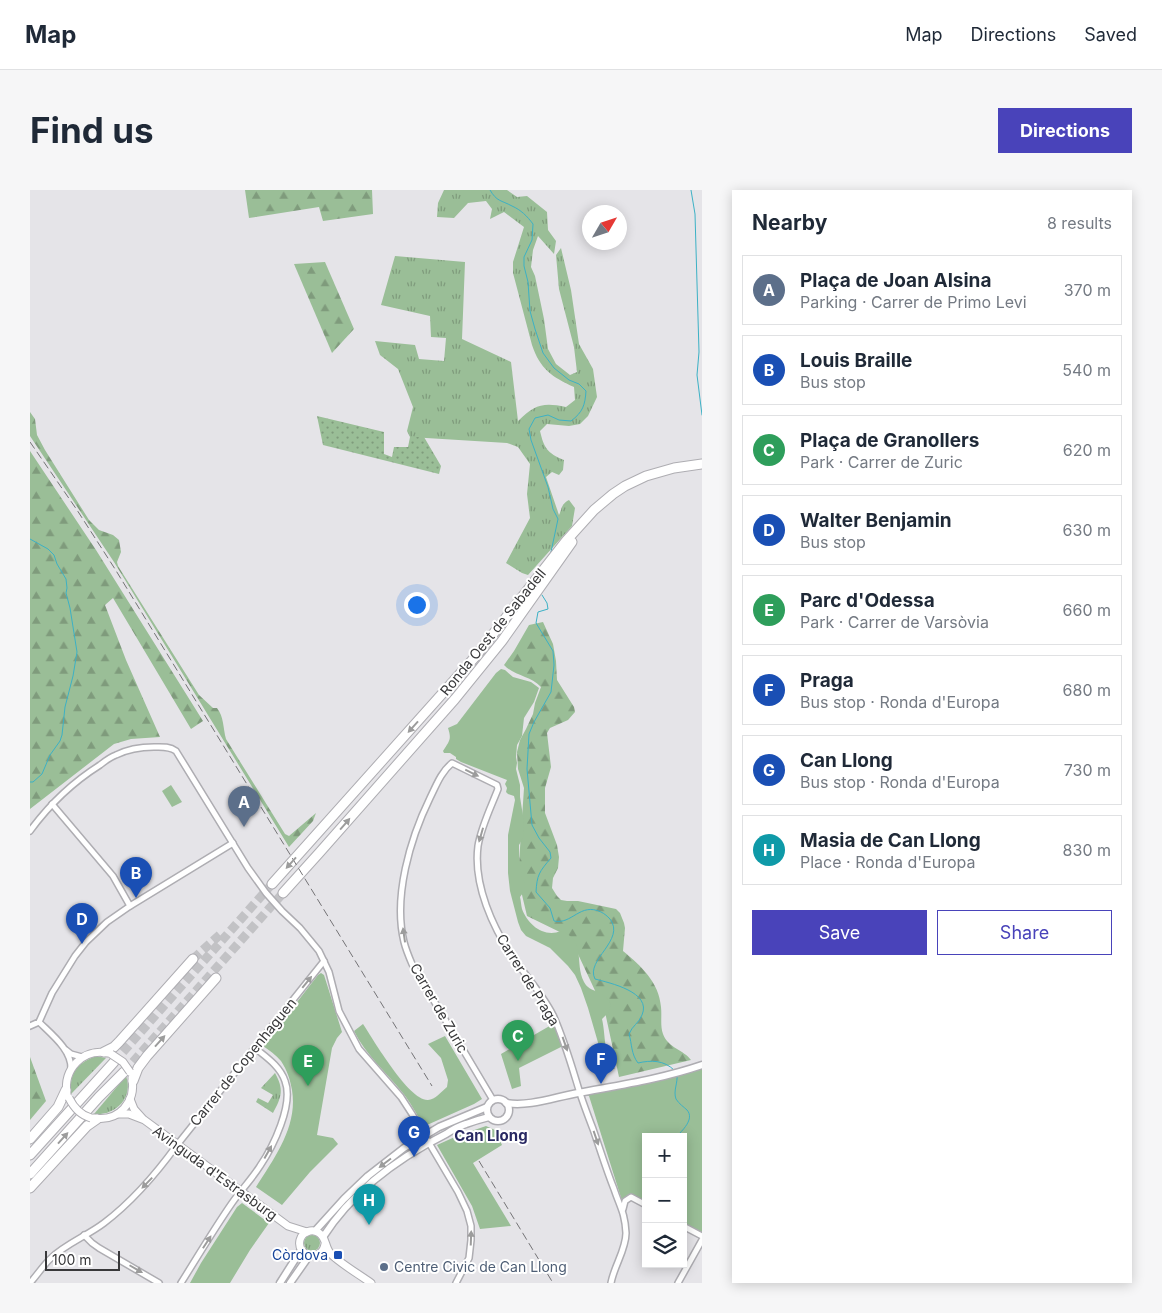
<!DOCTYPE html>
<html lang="en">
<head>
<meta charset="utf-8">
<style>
	body { margin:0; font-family:Inter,sans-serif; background:#f6f6f7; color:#1f2937 }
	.controls { position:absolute; right:15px; bottom:15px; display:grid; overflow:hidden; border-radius:0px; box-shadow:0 2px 12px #0003 }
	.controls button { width:45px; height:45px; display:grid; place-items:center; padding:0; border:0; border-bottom:1px solid #e0e1e3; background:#fff; color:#1f2937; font:25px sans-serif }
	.compass { position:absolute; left:552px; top:15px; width:45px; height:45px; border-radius:50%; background:#fff; box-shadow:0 2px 12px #0003; rotate:51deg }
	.scale { position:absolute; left:15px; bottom:12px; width:75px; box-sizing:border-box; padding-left:5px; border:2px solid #38383a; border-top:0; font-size:14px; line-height:18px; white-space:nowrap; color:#38383a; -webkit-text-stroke:4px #fff; paint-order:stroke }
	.you { position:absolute; left:386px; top:414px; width:18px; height:18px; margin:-12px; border:4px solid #fff; border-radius:50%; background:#1a73e8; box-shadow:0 0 0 8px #1a73e833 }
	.badge { display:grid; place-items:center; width:32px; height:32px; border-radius:50%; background:#4943ba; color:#fff; font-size:16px; font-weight:700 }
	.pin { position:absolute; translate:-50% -41px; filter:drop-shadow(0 1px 2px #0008) }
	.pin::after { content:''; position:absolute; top:26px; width:18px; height:15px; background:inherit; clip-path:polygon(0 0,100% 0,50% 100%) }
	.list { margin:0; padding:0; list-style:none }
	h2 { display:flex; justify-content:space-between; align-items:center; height:65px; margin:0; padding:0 20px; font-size:21px }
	h2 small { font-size:16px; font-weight:400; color:#747a83 }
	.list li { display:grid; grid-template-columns:32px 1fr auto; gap:15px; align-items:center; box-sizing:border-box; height:70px; margin:0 10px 10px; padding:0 10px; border:1px solid #e0e1e3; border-radius:0px }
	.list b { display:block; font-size:19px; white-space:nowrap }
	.list p { margin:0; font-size:16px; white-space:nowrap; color:#747a83 }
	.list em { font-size:16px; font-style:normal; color:#747a83 }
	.actions { display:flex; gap:10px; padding:15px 20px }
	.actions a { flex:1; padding:11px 0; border:1px solid #4943ba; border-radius:0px; text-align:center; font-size:18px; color:#4943ba }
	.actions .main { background:#4943ba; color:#fff }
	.icon { flex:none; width:28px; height:28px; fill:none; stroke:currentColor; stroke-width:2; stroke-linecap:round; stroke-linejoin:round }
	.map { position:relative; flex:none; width:672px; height:1093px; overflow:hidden; border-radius:0px }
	header { display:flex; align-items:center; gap:30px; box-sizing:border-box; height:70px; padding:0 25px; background:#fff; border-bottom:1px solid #e0e1e3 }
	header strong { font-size:24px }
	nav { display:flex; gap:28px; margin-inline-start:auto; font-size:18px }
	.intro { display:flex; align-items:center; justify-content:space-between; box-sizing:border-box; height:120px; padding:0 30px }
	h1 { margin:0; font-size:35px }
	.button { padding:12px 22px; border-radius:0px; background:#4943ba; color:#fff; font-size:18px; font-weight:700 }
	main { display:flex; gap:30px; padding:0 30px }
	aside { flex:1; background:#fff; border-radius:0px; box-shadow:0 2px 12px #0003 }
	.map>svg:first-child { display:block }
</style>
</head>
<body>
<header>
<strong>Map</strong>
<nav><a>Map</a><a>Directions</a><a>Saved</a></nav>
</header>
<div class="intro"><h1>Find us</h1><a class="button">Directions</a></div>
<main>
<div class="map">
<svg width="672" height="1093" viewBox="0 0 672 1093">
	<defs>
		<pattern id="grass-tufts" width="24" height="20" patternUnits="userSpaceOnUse" patternTransform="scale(1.25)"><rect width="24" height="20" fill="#9abe97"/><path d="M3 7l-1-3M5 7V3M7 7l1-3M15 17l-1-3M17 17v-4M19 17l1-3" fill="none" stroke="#7f9b7c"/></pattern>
		<pattern id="forest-firs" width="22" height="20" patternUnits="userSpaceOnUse" patternTransform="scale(1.25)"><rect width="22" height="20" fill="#9abe97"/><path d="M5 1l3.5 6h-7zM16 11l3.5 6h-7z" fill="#7f9b7c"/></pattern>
		<pattern id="garden-dots" width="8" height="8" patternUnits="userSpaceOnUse" patternTransform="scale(1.25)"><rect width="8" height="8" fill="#9abe97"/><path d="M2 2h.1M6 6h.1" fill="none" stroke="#7f9b7c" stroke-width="1.8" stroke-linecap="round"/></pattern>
	</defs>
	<rect width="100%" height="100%" fill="#e5e4e8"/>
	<!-- grass -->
	<g fill="url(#grass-tufts)">
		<path d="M414,0H477L487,7L497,6L517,22L518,40L526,51L524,64L508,46L503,60L501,77L505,86L514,129L518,159L526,174L540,185L547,182L544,157L529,99L526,65L531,58L541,100L549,154L563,179L567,207L558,226L550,234L539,236L517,234L510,241C514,258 517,263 534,270L533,280L529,285L522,282L516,287L529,325C532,319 531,314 539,310L545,318L542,336L498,385L492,383L476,373L500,328L497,304L500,274L488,257L477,253L380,247L377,241L383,217L368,179L350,165L345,151L385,155L389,169L414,171L416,148L401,147L400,126L351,115L365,66L435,72L432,149L481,172L488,231C505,215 512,212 536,217L545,210L544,197C522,187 510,179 502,155L483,83V72L494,37L474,22L460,29L462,19L456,11L438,13L424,28L407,27L408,13Z"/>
		<path d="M64,867H71L76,868L41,904C39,884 46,874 64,867Z"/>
		<path d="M245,883C254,899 252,907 243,923L226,912L228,908L238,913L243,905L231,898Z"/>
		<path d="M96,886C104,908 85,926 64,924Z"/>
		<circle cx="282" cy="1053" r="8"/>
	</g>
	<!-- forest -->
	<g fill="url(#forest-firs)">
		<path d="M215,0H342L343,24L293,31L289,17L219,28Z"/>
		<path d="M295,72L324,139L302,163L264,74Z"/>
		<path d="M0,222L5,229L7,245L15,260L59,330L69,340L83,345L89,350L91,362L87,372L88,376L169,505L183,518H187C194,527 193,538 196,549L255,644L259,646L286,623L283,631L259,657L84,372L0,246Z"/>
		<path d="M0,261L66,360L173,531L161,539L83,408L75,415L96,470L130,547L101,549L84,554L0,619Z"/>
		<path d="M513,432L523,454L526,471L527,490L544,517L545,522L538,530L520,538L517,543L521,577L515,598V623L527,655L529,667L528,678L523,688L522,698L527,706L531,710L537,711H548L586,719L590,723L594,733L595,738L593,761C611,776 629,792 631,817C632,826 630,836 633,844C638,858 654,860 661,870L589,887L575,822L540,747L497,726L488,688L494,598L488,579L487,562L490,550L496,539L503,524L505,513L511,497C501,486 484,486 474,475L484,461L499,435Z"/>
		<path d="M0,867L16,911L0,930Z"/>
	</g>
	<!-- park -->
	<g fill="#9abe97">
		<path d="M471,479L475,480L483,487L501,492L509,498L504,512L494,528L492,546L487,555L486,567L487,573L486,579L490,595V607L494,632L493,648L489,655V667L492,688L495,694V700L490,707C491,711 491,715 492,719C498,735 514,748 531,741C557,751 544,772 554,792C560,804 573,798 581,814L578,823L572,829C576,846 573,865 585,879L576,880L558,818L551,798L545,785L538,776L520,758L496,746L491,740L488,732L480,701L478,683V645L485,610L484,606L478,604L476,602L477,598L475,594L477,590L431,572L426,569V567L420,563H414L413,561C419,551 422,550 418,538L427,534L466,483Z"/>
		<path d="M141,595L152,612L142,617L132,601Z"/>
		<path d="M291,783L294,785L312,842L307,848L302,858L287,945L303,948L308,954L280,982L252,1015L226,997C245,967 268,936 262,900C260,889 257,880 251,871C246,865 239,860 233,856L288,785Z"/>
		<path d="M333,834C343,849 379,911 398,910C405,910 412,901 417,897L418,890L411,868L398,854L415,846L452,909L444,914L397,935L393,934C386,924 380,911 372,902C355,881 336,865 324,841Z"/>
		<path d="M523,834L533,856L489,878L491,896L482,899L471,864Z"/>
		<path d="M672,874V1046L653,1036V947H616V1016L601,1007L593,1014L559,906L550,902Z"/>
		<path d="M456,936L465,940L472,955L443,973L481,1036L450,1039L442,1016L407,955L427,946Z"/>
		<path d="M212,1013L239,1033L220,1060L200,1093H160L171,1073L207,1017Z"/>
	</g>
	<!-- garden -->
	<path fill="url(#garden-dots)" d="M287,226L354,242V264L362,267L364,257H378L380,247H394L411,276L409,284L293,255Z"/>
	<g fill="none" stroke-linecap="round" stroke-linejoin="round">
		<!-- stream -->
		<g stroke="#3cb1c5" stroke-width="1">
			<path d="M460,0C467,12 471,10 482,16C491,20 497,26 503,34L502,50L494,67V76L498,92L500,121L505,139L513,163L524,178L539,190L549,194L556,201C555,215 553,222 541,231L529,230L518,225L505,228L499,239L501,250L518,297L523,319L528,329L521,362"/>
			<path d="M661,0L665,24L669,162L667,185L672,225"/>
			<path d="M0,349L18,359L24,365L27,374L36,389L37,398L36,403L40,418L47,462L43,486L35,517L32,545L30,551L20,565L12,584L3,592H0"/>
			<path d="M512,405L517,413L518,419L508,422L506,433L523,461L524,475L521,502L504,532L499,544L497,579L502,635L509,648L520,662L521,668C509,682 507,685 506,702L520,718L524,731C542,735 550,712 571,722C575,724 577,726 580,729C596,750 555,770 565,789C580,793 622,802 612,825C609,833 602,836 599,844C602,854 601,864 608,873C621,870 634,870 644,880"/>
			<path d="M646,947C652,941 665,929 657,920C654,917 649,914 646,909C643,901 648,893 647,885"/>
			<path d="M653,1018L655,1019"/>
		</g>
		<!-- motorway-tunnel -->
		<g stroke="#c2c2c5" stroke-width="9" stroke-dasharray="9 4.5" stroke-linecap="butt">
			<path d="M163,769L193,742"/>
			<path d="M84,872L242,694"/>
			<path d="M94,882L253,703"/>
		</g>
		<!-- minor casing -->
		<g stroke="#aeadb2" stroke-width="8">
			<g id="minor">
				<path d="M22,614L83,686L100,716"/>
				<path d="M0,641C19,615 43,592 70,575C75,571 80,567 86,565C98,559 111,557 124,557C131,557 139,556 146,561L218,678L236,703L252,721L270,738L289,761L299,782L309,821L329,859L371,907L382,924L428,1002L437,1021L441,1036V1050L439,1068L426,1093"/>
				<path d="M9,832C21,844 42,860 41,879"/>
				<path d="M0,836L9,832L22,803L45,766L56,752L77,732L100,716L203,653"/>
				<path d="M36,860L41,864L52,867"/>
				<path d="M463,910L382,774C379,767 376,760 374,752C363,707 380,649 400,608C406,596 411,582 422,573L467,595L468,599C461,617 451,637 448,656C443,695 463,738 484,769C497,787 513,805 523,825C534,849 541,874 549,900C553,913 558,926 563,939C570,959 576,979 584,999C590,1017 595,1023 596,1043C596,1060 584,1076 581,1093"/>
				<path d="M593,1019L595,1011L601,1007L616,1015"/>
				<path d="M653,1036L672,1046"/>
				<path d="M54,1045L62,1053L69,1058L129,1093"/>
				<path d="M0,1093C7,1085 13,1076 20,1069C35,1054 57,1046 74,1033C103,1011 126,984 147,955L294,771"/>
				<path d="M151,1093C168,1066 184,1039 202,1013C211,1000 222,989 230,976C243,957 264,914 255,891C250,876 236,867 225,858"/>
				<path d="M648,1093L672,1050"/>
			</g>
		</g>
		<!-- tertiary casing -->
		<g stroke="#aeadb2" stroke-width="9">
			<g id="tertiary">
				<circle cx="468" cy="920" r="11"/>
				<path d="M476,913C499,917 525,907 548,903C590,895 631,889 672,875"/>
				<path d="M285,1041L314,1009L338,986L374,958L409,937L457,917"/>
				<path d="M293,1047C322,1002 368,968 416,944C422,940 429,936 436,934C444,931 451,929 459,927"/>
				<path d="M250,1093L271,1060"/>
				<path d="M260,1093L279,1066"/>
			</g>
		</g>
		<!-- secondary casing -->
		<g stroke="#aeadb2" stroke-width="9">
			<g id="secondary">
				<path d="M37,904C33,879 53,858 78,863"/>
				<path d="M100,909L104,919L113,929L258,1036L277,1042"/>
				<path d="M88,924H99L112,929"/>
				<path d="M64,928C89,932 106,912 102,888"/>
				<path d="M295,1054C292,1073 266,1067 270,1050C272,1042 282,1038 289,1043C296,1047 295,1057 300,1063C308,1072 330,1085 341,1093"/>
			</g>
		</g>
		<!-- motorway casing -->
		<g stroke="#aeadb2" stroke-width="11">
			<g id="motorway">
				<path d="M242,694L445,467L536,351L564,320L583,304L595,296L616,286L644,278L672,274"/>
				<path d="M253,703L290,662L425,509L472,451L542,352"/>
				<path d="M74,862L84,857L89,852L163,769"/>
				<path d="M103,891L108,878L117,866L186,788"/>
				<path d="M0,949L28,917L36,900"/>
				<path d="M0,965L84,872"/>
				<path d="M0,984L69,907L94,882"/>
				<path d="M0,998L57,936L67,929"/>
			</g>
		</g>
		<!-- minor -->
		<use href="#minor" stroke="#fff" stroke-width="5"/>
		<!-- tertiary -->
		<use href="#tertiary" stroke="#fff" stroke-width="6"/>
		<!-- secondary -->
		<use href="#secondary" stroke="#fff" stroke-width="7"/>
		<!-- motorway -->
		<use href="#motorway" stroke="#fff" stroke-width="9"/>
		<!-- rail -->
		<g stroke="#747376" stroke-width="1" stroke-dasharray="8 4" stroke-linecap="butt">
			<path d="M0,252L47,320L85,379L402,896"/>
			<path d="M449,971L523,1093"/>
		</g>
		<!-- secondary-bridge casing -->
		<g stroke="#aeadb2" stroke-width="9" stroke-linecap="butt">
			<g id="secondary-bridge">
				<path d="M81,864L93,872L100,882"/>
				<path d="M39,908C44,918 50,925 61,928"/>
			</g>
		</g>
		<!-- secondary-bridge -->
		<use href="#secondary-bridge" stroke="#fff" stroke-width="7"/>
	</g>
	<!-- one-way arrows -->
	<defs><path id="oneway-solid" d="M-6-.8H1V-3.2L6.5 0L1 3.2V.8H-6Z" transform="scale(1.25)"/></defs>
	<g fill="#9c9c9c">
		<use href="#oneway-solid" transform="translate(383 537) rotate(132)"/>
		<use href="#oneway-solid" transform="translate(442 583) rotate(26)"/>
		<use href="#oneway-solid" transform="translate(315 634) rotate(-49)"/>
		<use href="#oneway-solid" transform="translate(451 645) rotate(106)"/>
		<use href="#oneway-solid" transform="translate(261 673) rotate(132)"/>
		<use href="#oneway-solid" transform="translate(374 745) rotate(-98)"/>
		<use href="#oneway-solid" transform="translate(277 792) rotate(-51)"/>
		<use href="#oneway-solid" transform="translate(130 851) rotate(-48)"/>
		<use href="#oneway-solid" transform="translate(535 854) rotate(71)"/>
		<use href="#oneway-solid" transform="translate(33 948) rotate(-48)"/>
		<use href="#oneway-solid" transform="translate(566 948) rotate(71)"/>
		<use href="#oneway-solid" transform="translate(238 962) rotate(-61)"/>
		<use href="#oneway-solid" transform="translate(355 973) rotate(143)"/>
		<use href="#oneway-solid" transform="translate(117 993) rotate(134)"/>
		<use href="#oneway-solid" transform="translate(441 1048) rotate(-88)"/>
		<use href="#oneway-solid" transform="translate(177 1052) rotate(-57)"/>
		<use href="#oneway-solid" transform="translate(106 1079) rotate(30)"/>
	</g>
	<!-- markers -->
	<rect fill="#1a4fb4" stroke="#fff" stroke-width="2" x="303" y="1060" width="10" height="10" rx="2.5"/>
	<circle fill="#5c6f8a" stroke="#fff" stroke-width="2" cx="354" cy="1077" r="5"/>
	<g text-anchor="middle" stroke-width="4" stroke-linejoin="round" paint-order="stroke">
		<!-- street labels -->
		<g font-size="14" fill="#38383a" stroke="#fff">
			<text transform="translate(463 442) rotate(-51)" y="5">Ronda Oest de Sabadell</text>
			<text transform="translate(498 790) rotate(58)" y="5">Carrer de Praga</text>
			<text transform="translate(409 818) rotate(60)" y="5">Carrer de Zuric</text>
			<text transform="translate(213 872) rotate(-51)" y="5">Carrer de Copenhaguen</text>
			<text transform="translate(185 983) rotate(36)" y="5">Avinguda d'Estrasburg</text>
		</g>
		<!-- transit labels -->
		<g font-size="14" fill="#164399" stroke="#fff" text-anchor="end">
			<text x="298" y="1070">Còrdova</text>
		</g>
		<!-- service labels -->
		<g font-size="14" fill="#4e5e75" stroke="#fff" text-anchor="start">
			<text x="364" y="1082">Centre Civic de Can Llong</text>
		</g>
		<!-- neighbourhood labels -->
		<g font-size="15" font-weight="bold" fill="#282862" stroke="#fff">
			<text x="461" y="951">Can Llong</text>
		</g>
	</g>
</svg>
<div class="controls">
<button>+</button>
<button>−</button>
<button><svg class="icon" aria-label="layers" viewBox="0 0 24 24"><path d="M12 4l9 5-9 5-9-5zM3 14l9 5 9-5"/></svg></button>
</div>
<svg class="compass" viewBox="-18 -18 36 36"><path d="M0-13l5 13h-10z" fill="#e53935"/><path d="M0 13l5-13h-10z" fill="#747a83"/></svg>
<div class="scale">100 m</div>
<div class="you"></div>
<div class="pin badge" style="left:214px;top:637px;background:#5c6f8a">A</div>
<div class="pin badge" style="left:106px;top:708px;background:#1a4fb4">B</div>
<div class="pin badge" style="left:488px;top:871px;background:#2e9e5b">C</div>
<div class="pin badge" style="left:52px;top:754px;background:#1a4fb4">D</div>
<div class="pin badge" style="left:278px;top:896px;background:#2e9e5b">E</div>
<div class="pin badge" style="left:571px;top:894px;background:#1a4fb4">F</div>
<div class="pin badge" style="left:384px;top:967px;background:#1a4fb4">G</div>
<div class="pin badge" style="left:339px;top:1035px;background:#0f9aa8">H</div>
</div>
<aside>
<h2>Nearby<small>8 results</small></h2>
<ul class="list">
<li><span class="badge" style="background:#5c6f8a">A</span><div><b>Plaça de Joan Alsina</b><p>Parking · Carrer de Primo Levi</p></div><em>370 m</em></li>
<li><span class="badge" style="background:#1a4fb4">B</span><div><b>Louis Braille</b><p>Bus stop</p></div><em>540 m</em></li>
<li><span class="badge" style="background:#2e9e5b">C</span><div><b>Plaça de Granollers</b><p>Park · Carrer de Zuric</p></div><em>620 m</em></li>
<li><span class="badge" style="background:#1a4fb4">D</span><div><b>Walter Benjamin</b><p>Bus stop</p></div><em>630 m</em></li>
<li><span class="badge" style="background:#2e9e5b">E</span><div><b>Parc d'Odessa</b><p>Park · Carrer de Varsòvia</p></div><em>660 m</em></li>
<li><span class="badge" style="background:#1a4fb4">F</span><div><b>Praga</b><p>Bus stop · Ronda d'Europa</p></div><em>680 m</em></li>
<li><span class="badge" style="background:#1a4fb4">G</span><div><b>Can Llong</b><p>Bus stop · Ronda d'Europa</p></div><em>730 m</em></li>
<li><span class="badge" style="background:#0f9aa8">H</span><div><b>Masia de Can Llong</b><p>Place · Ronda d'Europa</p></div><em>830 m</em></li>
</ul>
<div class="actions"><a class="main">Save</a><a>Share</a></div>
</aside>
</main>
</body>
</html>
